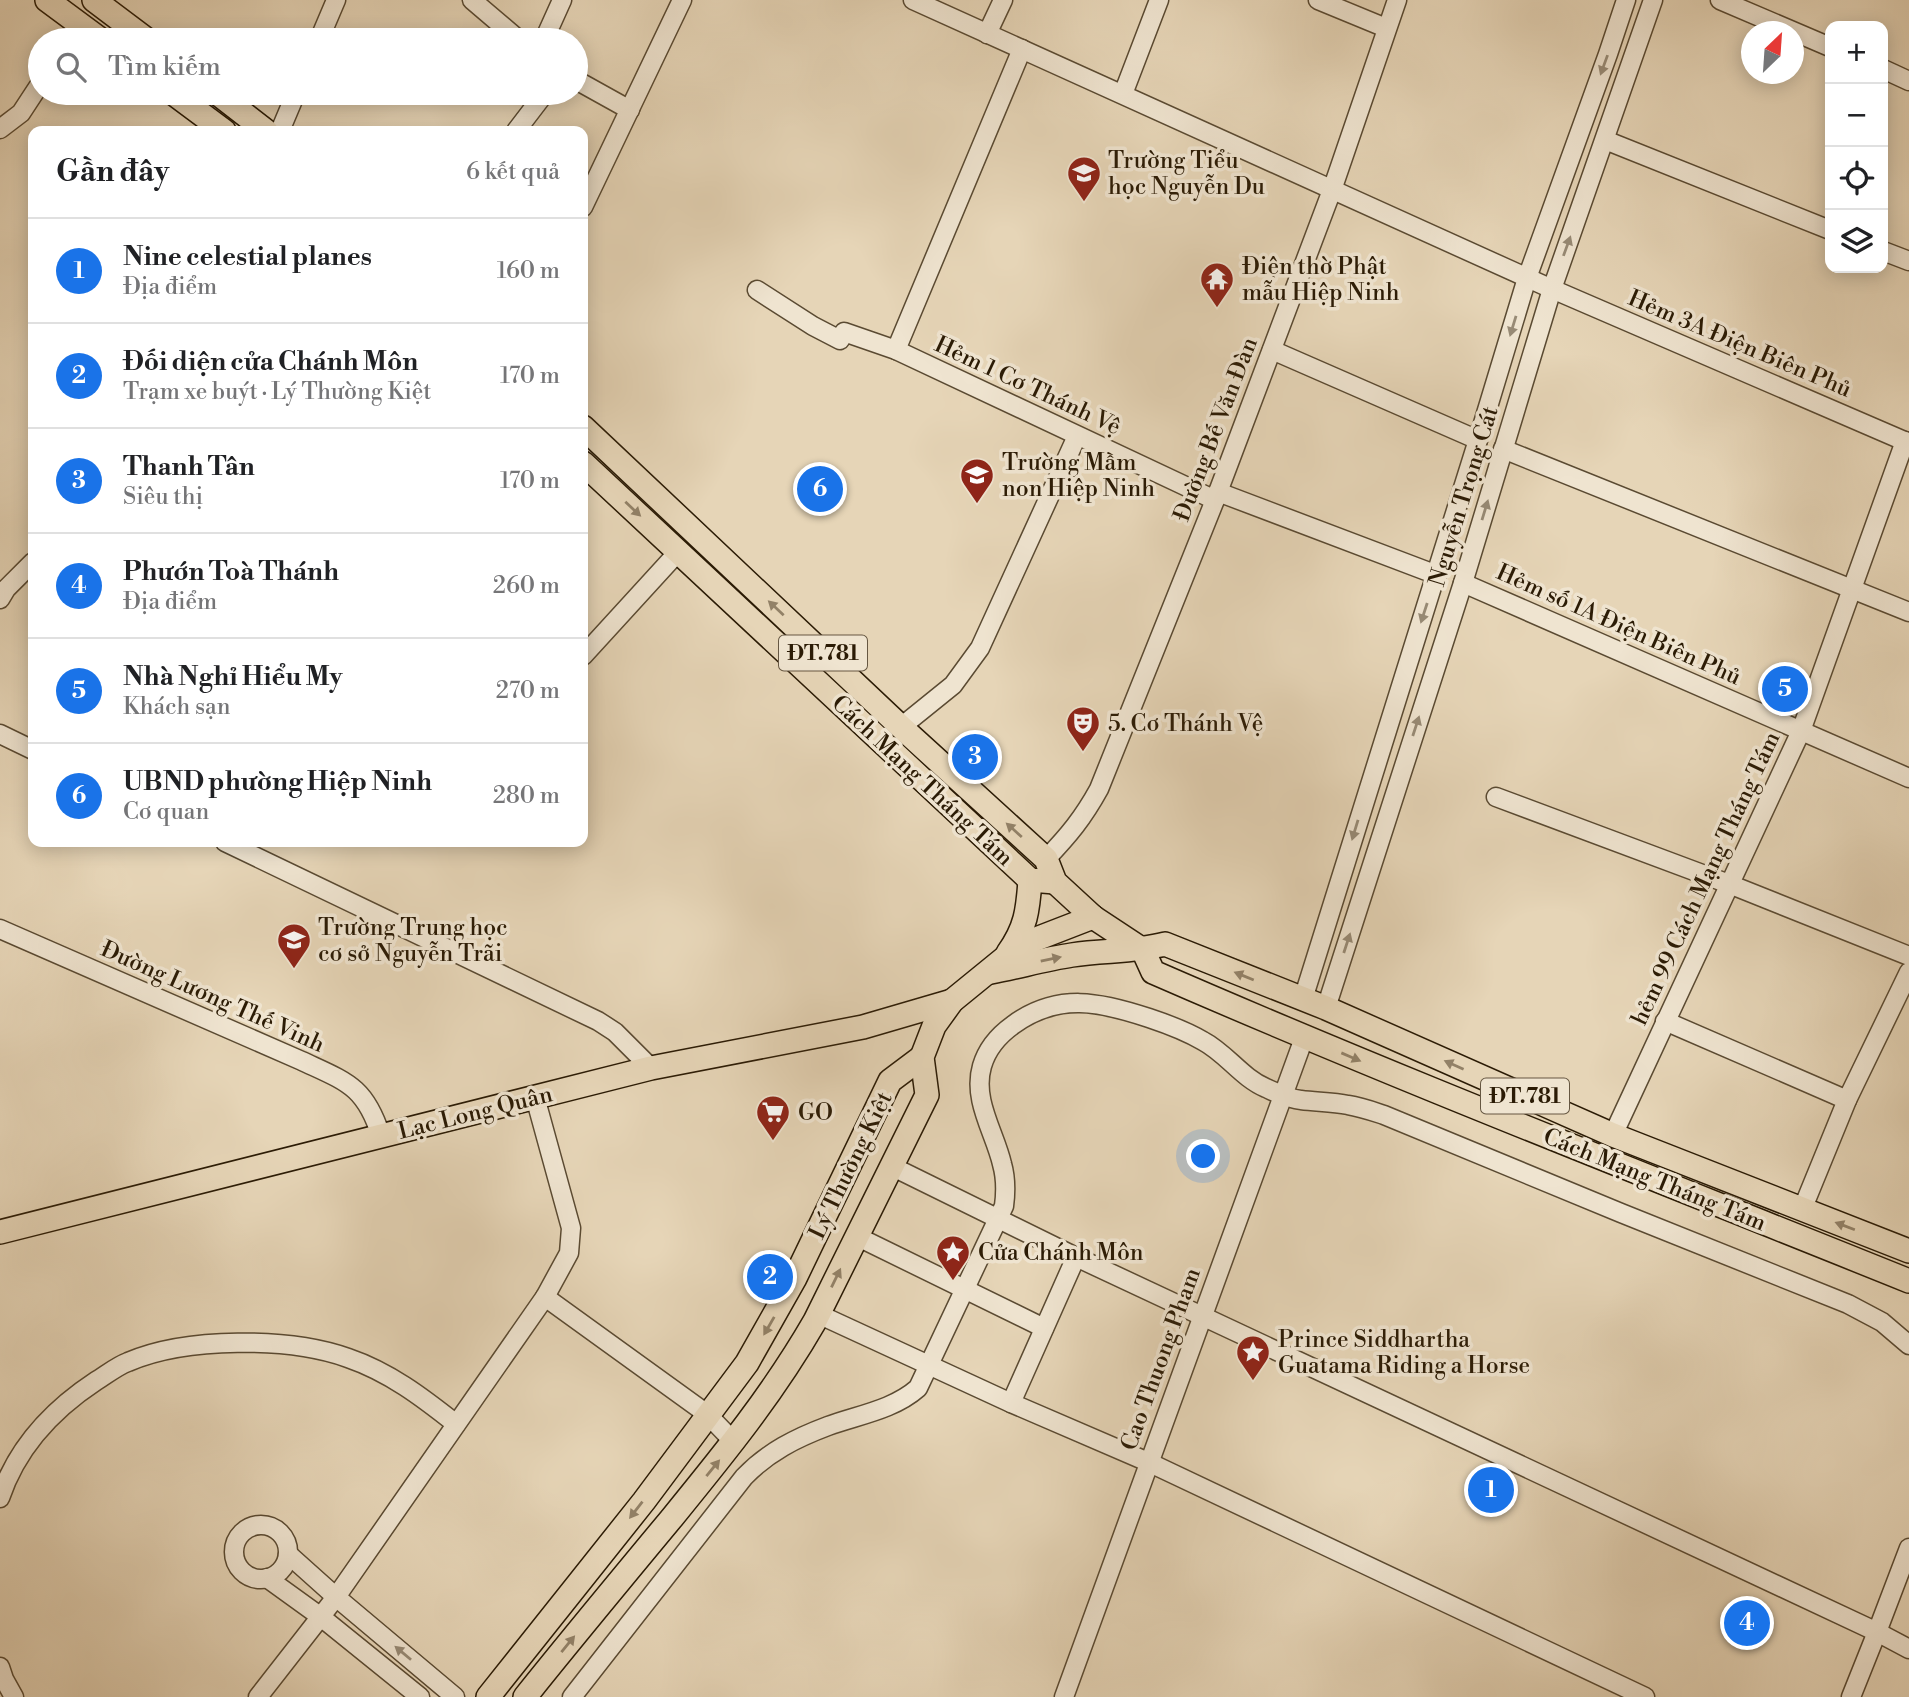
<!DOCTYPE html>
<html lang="vi">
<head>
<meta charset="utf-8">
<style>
	body { margin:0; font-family:"Libre Bodoni",serif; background:#f6f6f6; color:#202124 }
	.controls { position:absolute; right:21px; top:21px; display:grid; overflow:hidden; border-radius:14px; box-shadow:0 4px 18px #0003 }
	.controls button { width:63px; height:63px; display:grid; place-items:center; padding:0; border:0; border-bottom:2px solid #e0e0e0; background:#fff; color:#202124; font:35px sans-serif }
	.compass { position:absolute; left:1741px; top:21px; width:63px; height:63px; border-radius:50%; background:#fff; box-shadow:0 4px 18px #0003; rotate:25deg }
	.you { position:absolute; left:1204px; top:1157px; width:24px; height:24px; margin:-18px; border:5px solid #fff; border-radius:50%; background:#1a73e8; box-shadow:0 0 0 10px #1a73e833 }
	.badge { display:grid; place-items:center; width:46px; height:46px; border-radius:50%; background:#1a73e8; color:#fff; font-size:23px; font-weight:700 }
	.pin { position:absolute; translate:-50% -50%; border:4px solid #fff; box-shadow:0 2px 7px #0006 }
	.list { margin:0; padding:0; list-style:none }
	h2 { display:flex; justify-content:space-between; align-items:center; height:91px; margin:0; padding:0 28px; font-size:30px }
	h2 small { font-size:23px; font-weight:400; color:#757577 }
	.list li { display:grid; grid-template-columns:46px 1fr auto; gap:21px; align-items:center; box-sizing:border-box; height:105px; padding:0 28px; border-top:2px solid #e0e0e0 }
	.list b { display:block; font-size:26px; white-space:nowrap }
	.list p { margin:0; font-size:23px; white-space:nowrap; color:#757577 }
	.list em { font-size:23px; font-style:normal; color:#757577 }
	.icon { flex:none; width:38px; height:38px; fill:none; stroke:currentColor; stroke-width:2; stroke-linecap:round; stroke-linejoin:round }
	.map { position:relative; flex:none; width:1909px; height:1697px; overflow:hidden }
	.search { position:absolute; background:#fff; box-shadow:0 4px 18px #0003; left:28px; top:28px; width:560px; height:77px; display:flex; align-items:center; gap:18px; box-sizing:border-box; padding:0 24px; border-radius:38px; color:#757577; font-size:26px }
	.panel { position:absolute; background:#fff; box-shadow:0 4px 18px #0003; left:28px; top:126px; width:560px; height:721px; border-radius:14px }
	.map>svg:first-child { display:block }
</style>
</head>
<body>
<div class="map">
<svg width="1909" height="1697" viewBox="0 0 1909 1697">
	<rect width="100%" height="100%" fill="#e6d5b7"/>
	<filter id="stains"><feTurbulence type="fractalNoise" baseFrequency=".00286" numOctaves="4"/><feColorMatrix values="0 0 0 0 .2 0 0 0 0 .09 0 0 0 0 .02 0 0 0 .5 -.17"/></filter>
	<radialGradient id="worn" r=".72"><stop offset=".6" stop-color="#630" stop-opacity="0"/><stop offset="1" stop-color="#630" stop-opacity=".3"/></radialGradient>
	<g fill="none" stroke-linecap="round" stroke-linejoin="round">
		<!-- minor casing -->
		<g stroke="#5a4a32" stroke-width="21">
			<g id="minor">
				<path d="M472,0L519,40"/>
				<path d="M913,0L1552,289L1909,443"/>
				<path d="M1318,0L1386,28"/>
				<path d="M1720,0L1830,47"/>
				<path d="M987,34L1003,0"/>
				<path d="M70,40L80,26"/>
				<path d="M319,40L336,0"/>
				<path d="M544,40L562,0"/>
				<path d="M1883,69L1909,81"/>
				<path d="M576,80L630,110"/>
				<path d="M1123,94L1159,0"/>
				<path d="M0,129L21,113L40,84"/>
				<path d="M280,131L296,93"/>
				<path d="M516,131L545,93"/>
				<path d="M1605,140L1830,230"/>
				<path d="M583,207L682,0"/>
				<path d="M1883,251L1909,261"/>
				<path d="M757,290L813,326L840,340L844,332L896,350L1215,500"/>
				<path d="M896,350L1022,49"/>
				<path d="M1272,350L1478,440"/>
				<path d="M1503,449L1909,612"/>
				<path d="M1218,492L1437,575"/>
				<path d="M1463,583L1909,778"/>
				<path d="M0,599L6,589L33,562"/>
				<path d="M583,656L679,551"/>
				<path d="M901,727L953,685L980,648L1077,436"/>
				<path d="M0,734L33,750"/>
				<path d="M1496,797L1729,884L1909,956"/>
				<path d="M225,842L598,1021L615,1032L651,1068"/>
				<path d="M1046,859C1069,835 1083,818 1099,789L1215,500L1332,190L1397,0"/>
				<path d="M0,929L302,1061C347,1082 365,1086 381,1136"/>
				<path d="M1303,999L1478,440L1527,278L1608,54L1626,0"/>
				<path d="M1326,1008L1463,583L1552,289L1653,0"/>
				<path d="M1665,1021L1847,1100"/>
				<path d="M1613,1135L1801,731L1905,441"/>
				<path d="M891,1166L1076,1257L1877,1632L1909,1649"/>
				<path d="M1802,1210L1847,1100L1909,972"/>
				<path d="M856,1236L1044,1328"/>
				<path d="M545,1297L707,1414L734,1442"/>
				<path d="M818,1314L1011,1403L1148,1462L1645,1697"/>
				<path d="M1011,1403L1076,1257"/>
				<path d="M0,1498C17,1447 52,1410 96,1381C106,1375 117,1366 128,1362C186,1337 289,1337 348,1358C389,1372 422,1397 456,1424"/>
				<circle cx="261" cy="1552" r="27"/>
				<path d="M288,1554L336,1597L455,1697"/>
				<path d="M267,1578L321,1617L420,1697"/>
				<path d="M0,1667L4,1679L14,1697"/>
				<path d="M258,1697L336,1597L545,1297L569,1253L571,1228L535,1097"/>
				<path d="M572,1697L744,1477C768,1452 796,1438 828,1426C858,1415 893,1410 918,1388L1004,1206C1006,1191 1006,1178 1002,1164C995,1133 972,1100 982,1066C987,1049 999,1035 1013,1025C1058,992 1101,1002 1149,1018C1167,1024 1186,1031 1203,1041C1226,1053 1242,1078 1266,1088C1277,1093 1289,1099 1301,1100C1317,1102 1333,1102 1348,1105C1361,1107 1372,1111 1384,1115L1621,1213L1848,1304L1882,1322L1909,1345"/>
				<path d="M1064,1697L1304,1038"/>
				<path d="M1851,1697L1877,1632L1909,1548"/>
			</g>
		</g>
		<!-- major casing -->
		<g stroke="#2b1b05" stroke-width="26">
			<g id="major">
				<path d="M47,0L101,40"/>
				<path d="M94,0L147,40"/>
				<path d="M173,93L224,131"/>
				<path d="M217,93L266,131"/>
				<path d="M583,427L901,727L1046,859L1055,882L1093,917L1143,950L1153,972C1403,1081 1656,1179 1909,1281"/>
				<path d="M583,463L1030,880L1055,882"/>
				<path d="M1008,953C1026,928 1028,910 1030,880"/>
				<path d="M991,972C1018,967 1045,959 1072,955C1104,950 1135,952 1165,944L1326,1008L1613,1135L1909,1251"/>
				<path d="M0,1232L651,1068L863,1027L952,1001"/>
				<path d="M488,1697L644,1501L747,1363L795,1278L890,1081L922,1057"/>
				<path d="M525,1697C573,1637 622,1578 671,1519C724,1454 773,1394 815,1321L927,1095L922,1057L934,1026L952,1001L1006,957L1031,941L1093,917"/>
			</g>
		</g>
		<!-- minor -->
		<use href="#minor" stroke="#efe4d0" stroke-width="18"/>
		<!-- major -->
		<use href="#major" stroke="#e6d5b7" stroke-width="23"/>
	</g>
	<!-- one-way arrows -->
	<defs><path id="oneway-solid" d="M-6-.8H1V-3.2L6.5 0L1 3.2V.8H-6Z" transform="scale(1.75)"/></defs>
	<g fill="#978a75">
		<use href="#oneway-solid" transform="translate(1604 65) rotate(110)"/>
		<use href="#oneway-solid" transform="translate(1567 246) rotate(-70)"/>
		<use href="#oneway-solid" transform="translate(1513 326) rotate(107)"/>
		<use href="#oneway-solid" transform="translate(1485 510) rotate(-73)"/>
		<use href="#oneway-solid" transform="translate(1424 613) rotate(108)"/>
		<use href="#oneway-solid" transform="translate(1416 726) rotate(-72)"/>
		<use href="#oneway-solid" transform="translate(1355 830) rotate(107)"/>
		<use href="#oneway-solid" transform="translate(1347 943) rotate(-72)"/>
		<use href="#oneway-solid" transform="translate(403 1653) rotate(-140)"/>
	</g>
	<g fill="#928167">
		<use href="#oneway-solid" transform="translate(633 509) rotate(43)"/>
		<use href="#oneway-solid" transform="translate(776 608) rotate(-137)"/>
		<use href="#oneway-solid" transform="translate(1014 830) rotate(-138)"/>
		<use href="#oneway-solid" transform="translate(1051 959) rotate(-12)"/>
		<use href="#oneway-solid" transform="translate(1244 976) rotate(-158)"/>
		<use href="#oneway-solid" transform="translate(1351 1057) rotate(23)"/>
		<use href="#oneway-solid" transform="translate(1454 1065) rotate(-156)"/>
		<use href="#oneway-solid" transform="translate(1845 1226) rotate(-159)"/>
		<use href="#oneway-solid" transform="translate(836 1278) rotate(-64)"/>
		<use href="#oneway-solid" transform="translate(769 1326) rotate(120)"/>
		<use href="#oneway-solid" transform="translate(713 1468) rotate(-51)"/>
		<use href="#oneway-solid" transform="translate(636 1510) rotate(128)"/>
		<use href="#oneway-solid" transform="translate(568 1644) rotate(-51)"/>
	</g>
	<!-- icons -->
	<defs>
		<g id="school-pin" transform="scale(1.75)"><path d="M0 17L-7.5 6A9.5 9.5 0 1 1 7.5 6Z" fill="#8f2418" stroke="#efe4d0"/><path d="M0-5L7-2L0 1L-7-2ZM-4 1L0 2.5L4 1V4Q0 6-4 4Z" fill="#fff"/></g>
		<g id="temple-pin" transform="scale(1.75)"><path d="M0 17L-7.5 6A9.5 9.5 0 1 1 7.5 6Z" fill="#8f2418" stroke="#efe4d0"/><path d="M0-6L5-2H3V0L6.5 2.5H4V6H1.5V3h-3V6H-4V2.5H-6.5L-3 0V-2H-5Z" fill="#fff"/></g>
		<g id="theatre-pin" transform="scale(1.75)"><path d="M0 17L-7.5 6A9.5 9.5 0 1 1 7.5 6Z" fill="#8f2418" stroke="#efe4d0"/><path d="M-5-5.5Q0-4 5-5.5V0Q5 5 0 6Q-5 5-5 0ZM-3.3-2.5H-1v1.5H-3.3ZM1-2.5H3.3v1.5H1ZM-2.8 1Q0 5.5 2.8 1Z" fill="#fff"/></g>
		<g id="supermarket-pin" transform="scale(1.75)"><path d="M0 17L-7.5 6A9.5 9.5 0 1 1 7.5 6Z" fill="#8f2418" stroke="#efe4d0"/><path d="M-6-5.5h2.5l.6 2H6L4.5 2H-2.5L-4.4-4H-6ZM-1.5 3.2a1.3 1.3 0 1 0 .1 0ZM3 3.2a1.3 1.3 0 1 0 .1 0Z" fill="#fff"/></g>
		<g id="sight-pin" transform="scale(1.75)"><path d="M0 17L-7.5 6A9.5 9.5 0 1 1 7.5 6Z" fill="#8f2418" stroke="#efe4d0"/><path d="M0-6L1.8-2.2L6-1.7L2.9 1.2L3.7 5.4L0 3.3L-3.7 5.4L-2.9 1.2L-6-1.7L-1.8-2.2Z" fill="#fff"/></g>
	</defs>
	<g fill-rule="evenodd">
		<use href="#school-pin" x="1084" y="173"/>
		<use href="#temple-pin" x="1217" y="279"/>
		<use href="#school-pin" x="977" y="475"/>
		<use href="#theatre-pin" x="1083" y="723"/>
		<use href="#school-pin" x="294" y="940"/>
		<use href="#supermarket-pin" x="773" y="1112"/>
		<use href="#sight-pin" x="953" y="1252"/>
		<use href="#sight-pin" x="1253" y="1352"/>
	</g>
	<g text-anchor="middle" stroke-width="7" stroke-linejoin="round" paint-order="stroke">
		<!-- shield labels -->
		<g fill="#efe4d0" stroke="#665742" stroke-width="2">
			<rect x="779" y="635.5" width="88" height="35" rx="5"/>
			<rect x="1481" y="1078.5" width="88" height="35" rx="5"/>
		</g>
		<g font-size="21" font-weight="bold" fill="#2b1b05">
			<text x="823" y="660">ĐT.781</text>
			<text x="1525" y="1103">ĐT.781</text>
		</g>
		<!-- poi labels -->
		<g font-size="23" fill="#2b1b05" stroke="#efe4d0" text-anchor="start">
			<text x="1108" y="168">Trường Tiểu<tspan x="1108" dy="26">học Nguyễn Du</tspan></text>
			<text x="1242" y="274">Điện thờ Phật<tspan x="1242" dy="26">mẫu Hiệp Ninh</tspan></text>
			<text x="1002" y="470">Trường Mầm<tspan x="1002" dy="26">non Hiệp Ninh</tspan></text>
			<text x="1108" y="731">5. Cơ Thánh Vệ</text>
			<text x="318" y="935">Trường Trung học<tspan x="318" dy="26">cơ sở Nguyễn Trãi</tspan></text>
			<text x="798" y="1120">GO</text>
			<text x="978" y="1260">Cửa Chánh Môn</text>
			<text x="1278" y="1347">Prince Siddhartha<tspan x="1278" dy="26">Guatama Riding a Horse</tspan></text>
		</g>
		<!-- street labels -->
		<g font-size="23" fill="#2b1b05" stroke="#efe4d0">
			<text transform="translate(1740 343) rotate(23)" y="8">Hẻm 3A Điện Biên Phủ</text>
			<text transform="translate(1028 385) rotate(25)" y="8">Hẻm 1 Cơ Thánh Vệ</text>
			<text transform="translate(1215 429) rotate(-69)" y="8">Đường Bế Văn Đàn</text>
			<text transform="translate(1463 496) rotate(-73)" y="8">Nguyễn Trọng Cát</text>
			<text transform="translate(1619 624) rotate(24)" y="8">Hẻm số 1A Điện Biên Phủ</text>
			<text transform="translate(923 780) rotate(43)" y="8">Cách Mạng Tháng Tám</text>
			<text transform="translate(1705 878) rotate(-65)" y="8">hẻm 99 Cách Mạng Tháng Tám</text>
			<text transform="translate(213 996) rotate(24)" y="8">Đường Lương Thế Vinh</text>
			<text transform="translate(475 1112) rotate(-14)" y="8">Lạc Long Quân</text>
			<text transform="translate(850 1165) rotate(-64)" y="8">Lý Thường Kiệt</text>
			<text transform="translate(1655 1179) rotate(22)" y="8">Cách Mạng Tháng Tám</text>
			<text transform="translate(1160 1359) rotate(-70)" y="8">Cao Thuong Pham</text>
		</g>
	</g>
	<rect width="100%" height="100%" filter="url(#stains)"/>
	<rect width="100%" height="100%" fill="url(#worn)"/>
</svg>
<div class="controls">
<button>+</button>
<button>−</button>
<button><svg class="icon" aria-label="locate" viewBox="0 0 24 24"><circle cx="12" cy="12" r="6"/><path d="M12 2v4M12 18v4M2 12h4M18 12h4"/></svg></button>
<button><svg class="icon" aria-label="layers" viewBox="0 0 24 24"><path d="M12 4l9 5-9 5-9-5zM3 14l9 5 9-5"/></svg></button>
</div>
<svg class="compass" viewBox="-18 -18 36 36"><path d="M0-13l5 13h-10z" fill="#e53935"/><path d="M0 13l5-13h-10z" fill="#757577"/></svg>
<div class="you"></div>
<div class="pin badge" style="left:1491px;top:1490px">1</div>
<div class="pin badge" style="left:770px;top:1277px">2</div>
<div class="pin badge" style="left:975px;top:757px">3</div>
<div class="pin badge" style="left:1747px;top:1623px">4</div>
<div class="pin badge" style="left:1785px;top:689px">5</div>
<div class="pin badge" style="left:820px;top:489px">6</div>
<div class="search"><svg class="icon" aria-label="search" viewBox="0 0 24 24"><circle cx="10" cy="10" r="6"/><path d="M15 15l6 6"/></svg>Tìm kiếm</div>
<section class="panel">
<h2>Gần đây<small>6 kết quả</small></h2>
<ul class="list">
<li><span class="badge">1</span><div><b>Nine celestial planes</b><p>Địa điểm</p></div><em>160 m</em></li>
<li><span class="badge">2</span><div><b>Đối diện cửa Chánh Môn</b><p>Trạm xe buýt · Lý Thường Kiệt</p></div><em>170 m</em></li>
<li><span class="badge">3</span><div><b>Thanh Tân</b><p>Siêu thị</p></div><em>170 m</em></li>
<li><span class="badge">4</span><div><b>Phướn Toà Thánh</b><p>Địa điểm</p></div><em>260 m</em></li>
<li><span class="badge">5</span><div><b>Nhà Nghỉ Hiểu My</b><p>Khách sạn</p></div><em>270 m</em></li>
<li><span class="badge">6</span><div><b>UBND phường Hiệp Ninh</b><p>Cơ quan</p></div><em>280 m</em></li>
</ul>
</section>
</div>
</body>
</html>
